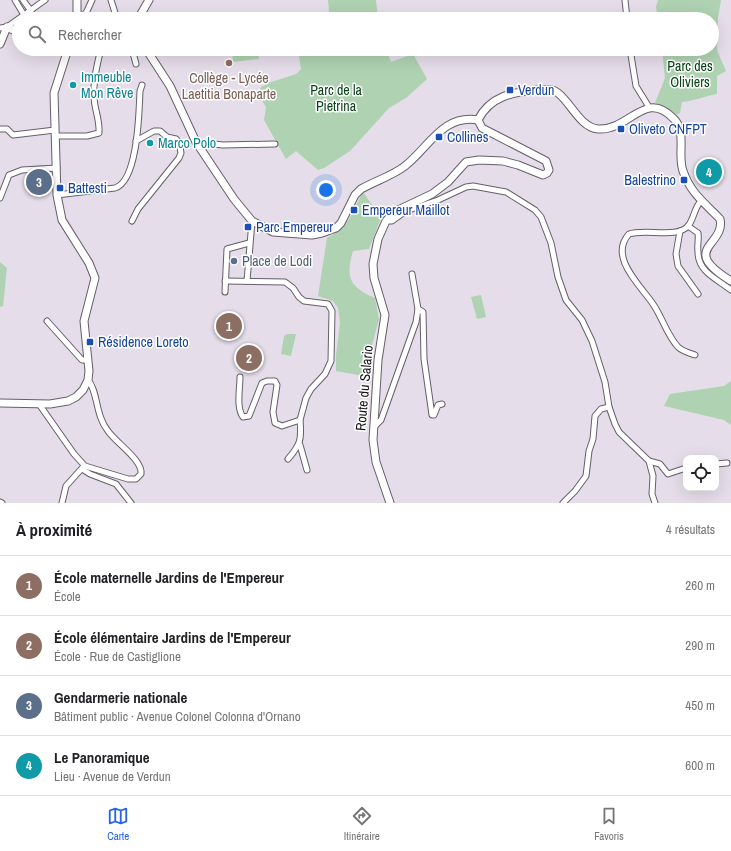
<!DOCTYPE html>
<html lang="fr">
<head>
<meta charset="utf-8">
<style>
	body { margin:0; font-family:"Archivo Narrow",sans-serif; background:#f2f2f2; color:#202124 }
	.controls { position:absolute; right:12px; bottom:12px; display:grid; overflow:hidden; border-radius:8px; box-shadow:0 4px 16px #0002 }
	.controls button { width:36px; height:36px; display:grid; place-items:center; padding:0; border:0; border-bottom:1px solid #e0e0e0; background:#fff; color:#202124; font:20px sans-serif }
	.you { position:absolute; left:326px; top:190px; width:14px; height:14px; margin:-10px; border:3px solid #fff; border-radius:50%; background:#1a73e8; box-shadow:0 0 0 6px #1a73e833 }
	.badge { display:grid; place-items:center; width:26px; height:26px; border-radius:50%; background:#2563eb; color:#fff; font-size:13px; font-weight:700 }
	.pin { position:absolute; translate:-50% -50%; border:2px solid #fff; box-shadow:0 1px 4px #0006 }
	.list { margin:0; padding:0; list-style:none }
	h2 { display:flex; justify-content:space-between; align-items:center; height:52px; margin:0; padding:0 16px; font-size:17px }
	h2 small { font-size:13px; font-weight:400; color:#757577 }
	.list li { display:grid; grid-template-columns:26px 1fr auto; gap:12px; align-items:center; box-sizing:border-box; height:60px; padding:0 16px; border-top:1px solid #e0e0e0 }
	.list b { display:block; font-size:15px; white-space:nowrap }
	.list p { margin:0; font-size:13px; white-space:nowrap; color:#757577 }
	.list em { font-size:13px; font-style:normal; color:#757577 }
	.icon { flex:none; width:22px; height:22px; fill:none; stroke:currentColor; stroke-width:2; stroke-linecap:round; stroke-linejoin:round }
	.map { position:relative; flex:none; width:731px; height:503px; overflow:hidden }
	.search { position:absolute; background:#fff; box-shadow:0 4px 16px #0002; left:12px; right:12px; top:12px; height:44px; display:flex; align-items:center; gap:10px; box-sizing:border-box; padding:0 14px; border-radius:22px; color:#757577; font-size:15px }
	.sheet { height:292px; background:#fff }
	nav { display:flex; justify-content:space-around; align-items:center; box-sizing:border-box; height:56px; border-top:1px solid #e0e0e0; background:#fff; font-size:11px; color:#757577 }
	nav a { display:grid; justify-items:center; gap:2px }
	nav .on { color:#2563eb }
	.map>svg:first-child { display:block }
</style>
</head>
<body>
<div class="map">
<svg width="731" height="503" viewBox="0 0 731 503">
	<rect width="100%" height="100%" fill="#e5dde9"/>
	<!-- green -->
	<g fill="#afd2b2">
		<path d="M328,0H376L378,19H325L329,11Z"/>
		<path d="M658,0H721L718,18L717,50L726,71L717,76V94C704,96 695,101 682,102L680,113L676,115L664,106L655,103L665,78L662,49H712V19H658L656,7Z"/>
		<path d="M232,49H258L259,59L233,62Z"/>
		<path d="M301,49H386L391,62L413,54L427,79L406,98L389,108L350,151L324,168L318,170L296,151L286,159L264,120L266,107L259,96L261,87L265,85V84L296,74L301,69L299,56Z"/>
		<path d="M363,192L381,218L369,249L353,251C345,278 350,287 375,298L379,319L364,376L336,371V355L340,323L338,308L333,301L318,296L327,238C351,226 351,213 363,192Z"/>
		<path d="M0,262L7,268L3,306L0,307Z"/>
		<path d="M481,295L486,317L477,319L471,297Z"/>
		<path d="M287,334H296L291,356L281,354L284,336Z"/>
		<path d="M731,381V425L724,420L664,406L670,394L724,386Z"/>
	</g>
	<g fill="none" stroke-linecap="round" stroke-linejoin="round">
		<!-- street casing -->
		<g stroke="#665f69" stroke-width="7">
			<g id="street">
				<path d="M15,0L24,15"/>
				<path d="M23,0L31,11"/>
				<path d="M111,0L117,19"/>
				<path d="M625,0L627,19"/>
				<path d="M81,19L87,11L92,0"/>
				<path d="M0,28L7,27L45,0"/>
				<path d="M132,49L136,64"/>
				<path d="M630,49L636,86L649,107"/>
				<path d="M0,129H7L13,135L55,130"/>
				<path d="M56,136H87L99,133C100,119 94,109 94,96C93,80 97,64 101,49"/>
				<path d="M196,142L223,145L275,144"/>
				<path d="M57,195L115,188C138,181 139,112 140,91L142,85"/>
				<path d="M0,198L9,175L22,170L57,168"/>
				<path d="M132,221L138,209L179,158L181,153L179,142L176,139L167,137L160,131H154L136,141"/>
				<path d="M386,221H392L406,211L438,200L466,187L473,186L506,192L535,210L541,217L551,243L558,277L566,300L582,320L592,341L605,382L609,407L615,424L619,432L649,461L660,464L668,474L686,468"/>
				<path d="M688,226L698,233C699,240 697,245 698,252C698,272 717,279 731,290"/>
				<path d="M680,231L676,254L678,266L698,294"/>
				<path d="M225,281L285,282L293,288L299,297L304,301L328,304L332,311L331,361L325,374L311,389L306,398L300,420L282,426L275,423L273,412L277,385L275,381H267L262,383L249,416L243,417C236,408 240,388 240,377"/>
				<path d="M247,281L252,221"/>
				<path d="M225,292L227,249L249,243"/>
				<path d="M418,309L423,312L424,359L432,415H434L438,405L442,404"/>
				<path d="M47,321L82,360H88"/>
				<path d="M695,355C689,353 682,351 678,347C667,335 662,317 653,304C641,286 608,257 629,234C645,228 677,239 688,226C694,219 694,208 701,201"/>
				<path d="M39,404L74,454L85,466L128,479H136L141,474C143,460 116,443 108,431C95,415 98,391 88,380"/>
				<path d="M374,427L381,420L416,322L418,309L412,274"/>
				<path d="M300,445L307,470"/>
				<path d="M288,459C300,445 302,440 300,420"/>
				<path d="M649,461L653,476L652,494L655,503"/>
				<path d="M716,464L727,463"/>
				<path d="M82,469L90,474L116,484L131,503"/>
				<path d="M0,502L2,503"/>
				<path d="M62,503L66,486L84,466"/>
				<path d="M563,503L575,491L586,476L589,451L593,439L595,416L601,409L609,407"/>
			</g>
		</g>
		<!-- secondary casing -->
		<g stroke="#665f69" stroke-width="9">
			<g id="secondary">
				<path d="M77,0V19"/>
				<path d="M138,19L149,0"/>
				<path d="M0,44L7,27L19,33"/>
				<path d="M146,49L170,86L196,142L234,199L252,221L273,232L312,235L322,233L336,228L341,223L355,195L361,189C375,181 392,176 405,166C429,147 443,114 478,120"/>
				<path d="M478,120C490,96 513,92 537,90C545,90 552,88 558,93C571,103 580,127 598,129C630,131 645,88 674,119C687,132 677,155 683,171C691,194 705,203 720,219C726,246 678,248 731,281"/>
				<path d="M0,403L50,404L68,401L76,397L83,390L88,380L89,371L84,321L95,278L89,263L62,220L57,195L54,93L68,49"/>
				<path d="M390,503L376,462L373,440L378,360L385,315L374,278L373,264L378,239L386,221L394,212L432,194L448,182L466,162L479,160L503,161L518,165L543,175L547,173L549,170L546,161L482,128L478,120"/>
			</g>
		</g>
		<!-- street -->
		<use href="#street" stroke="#fff" stroke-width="5"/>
		<!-- secondary -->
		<use href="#secondary" stroke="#fff" stroke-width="7"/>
	</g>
	<!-- markers -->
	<circle fill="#8d6e63" stroke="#fff" stroke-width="1.5" cx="229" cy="63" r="4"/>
	<g fill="#0f9aa8" stroke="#fff" stroke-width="1.5">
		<circle cx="73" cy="85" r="4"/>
		<circle cx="150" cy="143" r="4"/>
	</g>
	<g fill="#1a4fb4" stroke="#fff" stroke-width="1.5">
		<rect x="506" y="86" width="8" height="8" rx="2"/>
		<rect x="617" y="125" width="8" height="8" rx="2"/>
		<rect x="435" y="133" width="8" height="8" rx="2"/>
		<rect x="680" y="176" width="8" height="8" rx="2"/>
		<rect x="56" y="184" width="8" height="8" rx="2"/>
		<rect x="350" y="206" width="8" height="8" rx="2"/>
		<rect x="244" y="223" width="8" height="8" rx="2"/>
		<rect x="86" y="338" width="8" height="8" rx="2"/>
	</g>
	<circle fill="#5c6f8a" stroke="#fff" stroke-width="1.5" cx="234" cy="261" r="4"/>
	<g text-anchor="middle" stroke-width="3" stroke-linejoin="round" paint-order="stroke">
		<!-- park labels -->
		<g font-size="14" fill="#0a4218" stroke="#fff">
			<text x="690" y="71">Parc des<tspan x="690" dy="16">Oliviers</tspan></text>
			<text x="336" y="95">Parc de la<tspan x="336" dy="16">Pietrina</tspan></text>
		</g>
		<!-- culture labels -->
		<g font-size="14" fill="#0d838f" stroke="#fff" text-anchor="start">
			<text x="81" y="82">Immeuble<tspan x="81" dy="16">Mon Rêve</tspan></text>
			<text x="158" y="148">Marco Polo</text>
		</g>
		<!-- education labels -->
		<g font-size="14" fill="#785e54" stroke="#fff">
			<text x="229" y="83">Collège - Lycée<tspan x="229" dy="16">Laetitia Bonaparte</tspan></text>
		</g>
		<!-- transit labels -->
		<g font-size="14" fill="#164399" stroke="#fff" text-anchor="start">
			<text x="518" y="95">Verdun</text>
			<text x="629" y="134">Oliveto CNFPT</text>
			<text x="447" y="142">Collines</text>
			<text x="676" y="185" text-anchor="end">Balestrino</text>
			<text x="68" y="193">Battesti</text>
			<text x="362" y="215">Empereur Maillot</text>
			<text x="256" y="232">Parc Empereur</text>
			<text x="98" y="347">Résidence Loreto</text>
		</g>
		<!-- service labels -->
		<g font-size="14" fill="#4e5e75" stroke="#fff" text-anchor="start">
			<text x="242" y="266">Place de Lodi</text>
		</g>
		<!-- street labels -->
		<g font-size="14" fill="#171418" stroke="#fff">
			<text transform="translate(364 388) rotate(-85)" y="5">Route du Salario</text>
		</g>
	</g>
</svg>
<div class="controls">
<button><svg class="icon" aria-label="locate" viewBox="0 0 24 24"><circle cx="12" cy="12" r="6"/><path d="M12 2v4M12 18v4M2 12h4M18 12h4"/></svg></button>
</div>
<div class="you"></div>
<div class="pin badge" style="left:229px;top:326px;background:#8d6e63">1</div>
<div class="pin badge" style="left:249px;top:358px;background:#8d6e63">2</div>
<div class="pin badge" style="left:39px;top:182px;background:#5c6f8a">3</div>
<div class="pin badge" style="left:709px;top:172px;background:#0f9aa8">4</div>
<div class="search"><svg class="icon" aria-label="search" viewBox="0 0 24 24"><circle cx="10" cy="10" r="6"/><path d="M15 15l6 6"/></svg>Rechercher</div>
</div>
<section class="sheet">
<h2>À proximité<small>4 résultats</small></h2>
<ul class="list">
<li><span class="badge" style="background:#8d6e63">1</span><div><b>École maternelle Jardins de l'Empereur</b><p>École</p></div><em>260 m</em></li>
<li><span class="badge" style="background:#8d6e63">2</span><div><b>École élémentaire Jardins de l'Empereur</b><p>École · Rue de Castiglione</p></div><em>290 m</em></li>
<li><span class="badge" style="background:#5c6f8a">3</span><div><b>Gendarmerie nationale</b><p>Bâtiment public · Avenue Colonel Colonna d'Ornano</p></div><em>450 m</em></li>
<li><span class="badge" style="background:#0f9aa8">4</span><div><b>Le Panoramique</b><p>Lieu · Avenue de Verdun</p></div><em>600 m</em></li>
</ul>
</section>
<nav>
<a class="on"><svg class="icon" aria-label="map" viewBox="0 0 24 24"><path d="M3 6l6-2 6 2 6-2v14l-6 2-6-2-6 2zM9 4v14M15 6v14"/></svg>Carte</a>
<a><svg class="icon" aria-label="directions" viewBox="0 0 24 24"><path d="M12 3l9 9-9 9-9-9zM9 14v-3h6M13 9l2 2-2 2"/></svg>Itinéraire</a>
<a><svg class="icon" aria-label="saved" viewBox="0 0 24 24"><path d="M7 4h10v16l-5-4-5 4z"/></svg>Favoris</a>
</nav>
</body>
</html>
